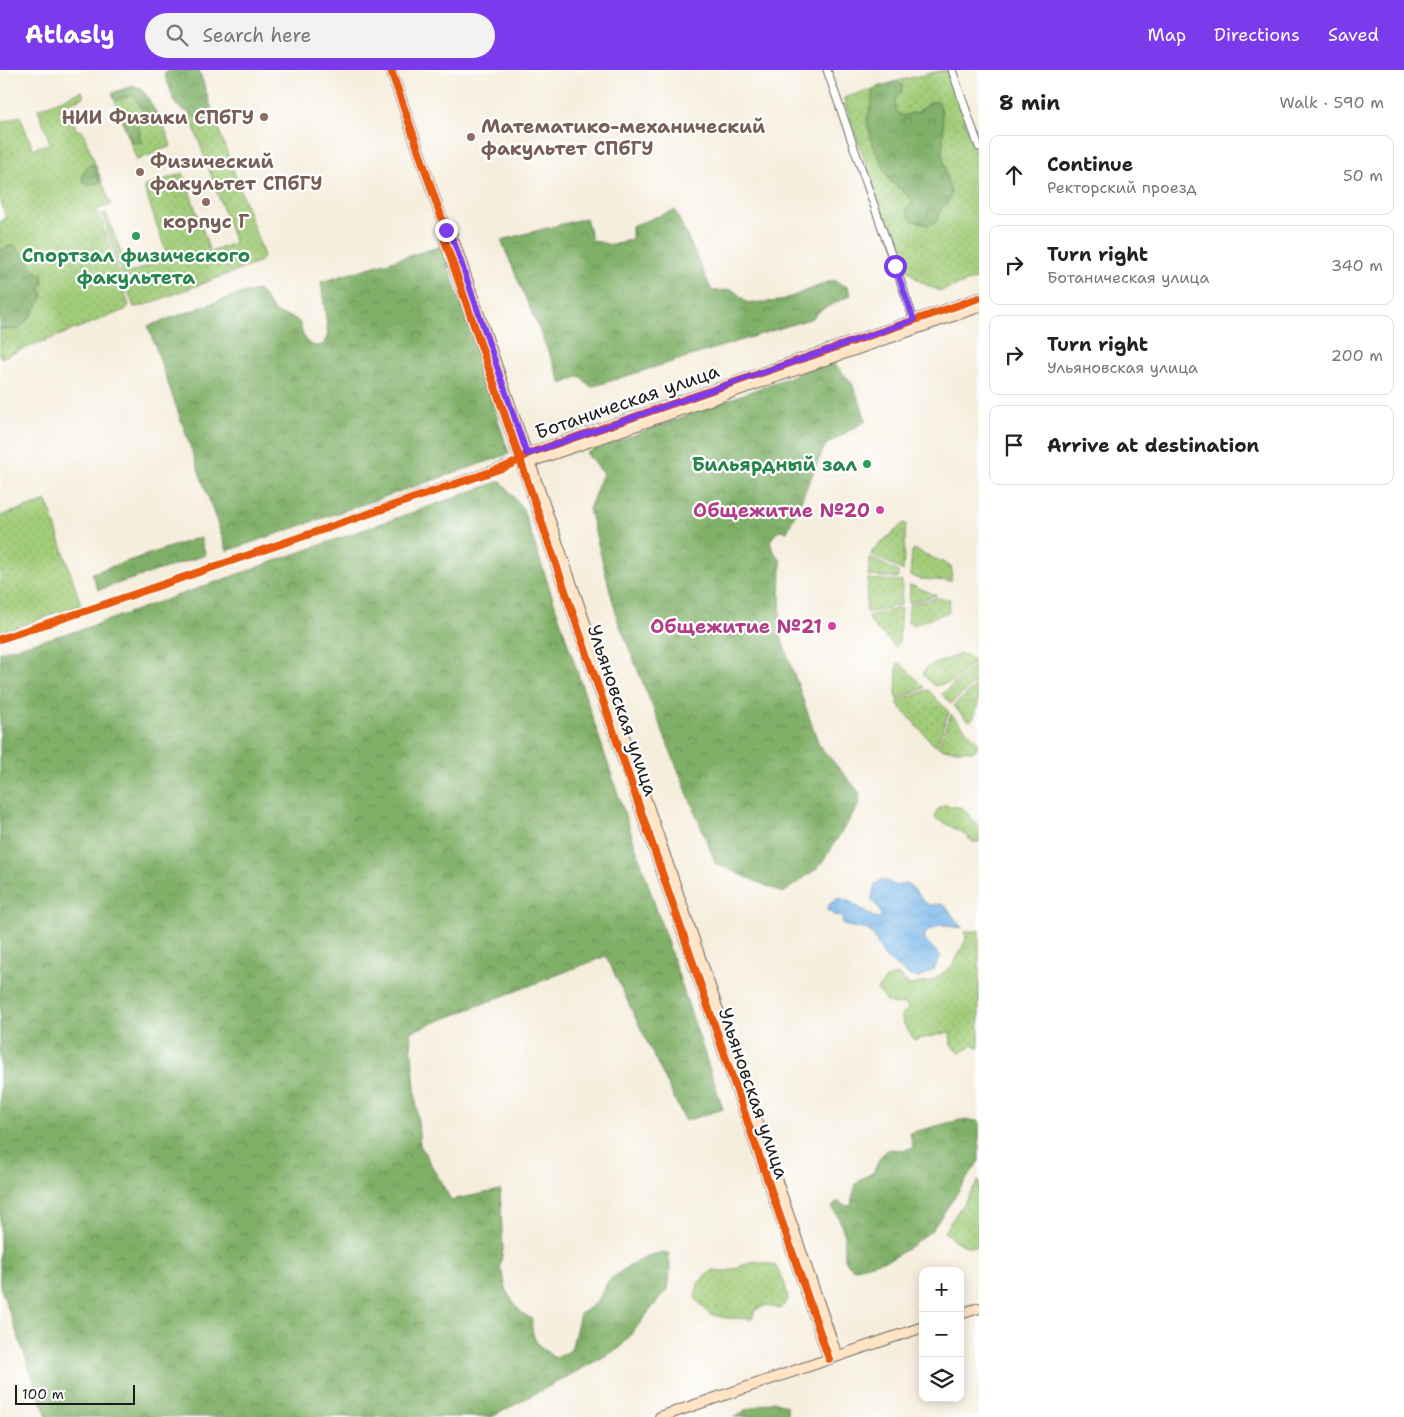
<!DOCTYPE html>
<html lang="en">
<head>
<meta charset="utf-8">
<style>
	body { margin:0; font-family:"Shantell Sans",sans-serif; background:#f2f2f2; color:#222 }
	.controls { position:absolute; right:15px; bottom:15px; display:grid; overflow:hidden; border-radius:10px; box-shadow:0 2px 12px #0003 }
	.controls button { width:45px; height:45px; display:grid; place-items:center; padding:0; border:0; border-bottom:1px solid #e0e0e0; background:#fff; color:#222; font:25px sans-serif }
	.scale { position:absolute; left:15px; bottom:12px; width:120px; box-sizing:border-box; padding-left:5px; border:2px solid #1c1c1c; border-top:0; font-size:14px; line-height:18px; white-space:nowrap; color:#1c1c1c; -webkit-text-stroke:4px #fff; paint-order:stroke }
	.stop { position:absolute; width:15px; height:15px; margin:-11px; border:4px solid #7c3aed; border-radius:50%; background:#fff }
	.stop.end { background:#7c3aed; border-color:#fff; box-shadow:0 1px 5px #0008 }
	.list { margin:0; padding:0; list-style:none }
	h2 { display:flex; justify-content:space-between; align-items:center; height:65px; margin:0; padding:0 20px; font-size:21px }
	h2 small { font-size:16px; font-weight:400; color:#767676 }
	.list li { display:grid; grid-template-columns:32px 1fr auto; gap:15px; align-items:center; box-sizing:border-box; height:80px; margin:0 10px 10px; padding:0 10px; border:1px solid #e0e0e0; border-radius:10px }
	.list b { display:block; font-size:19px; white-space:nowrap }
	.list p { margin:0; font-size:16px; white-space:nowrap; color:#767676 }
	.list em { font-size:16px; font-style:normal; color:#767676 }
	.icon { flex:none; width:28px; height:28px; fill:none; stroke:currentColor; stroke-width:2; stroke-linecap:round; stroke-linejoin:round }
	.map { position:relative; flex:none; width:979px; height:1347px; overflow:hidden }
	header { display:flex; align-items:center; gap:30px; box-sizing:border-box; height:70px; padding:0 25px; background:#7c3aed; color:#fff }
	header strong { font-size:24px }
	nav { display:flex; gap:28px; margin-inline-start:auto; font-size:18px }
	.search { width:350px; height:45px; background:#f2f2f2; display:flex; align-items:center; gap:12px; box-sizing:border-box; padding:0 18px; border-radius:28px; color:#767676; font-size:19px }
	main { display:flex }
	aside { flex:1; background:#fff }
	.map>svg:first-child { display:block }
</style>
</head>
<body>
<header>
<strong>Atlasly</strong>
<div class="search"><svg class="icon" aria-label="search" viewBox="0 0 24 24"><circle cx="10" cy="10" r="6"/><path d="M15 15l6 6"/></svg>Search here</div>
<nav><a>Map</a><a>Directions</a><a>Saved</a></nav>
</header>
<main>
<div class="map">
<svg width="979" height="1347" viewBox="0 0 979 1347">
	<defs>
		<pattern id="grass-dots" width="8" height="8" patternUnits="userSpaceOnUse" patternTransform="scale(1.25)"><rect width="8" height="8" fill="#a1cc78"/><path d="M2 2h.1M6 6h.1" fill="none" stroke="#8aaf67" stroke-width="1.8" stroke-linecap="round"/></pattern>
		<pattern id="forest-crowns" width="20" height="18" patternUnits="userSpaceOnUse" patternTransform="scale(1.25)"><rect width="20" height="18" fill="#80b068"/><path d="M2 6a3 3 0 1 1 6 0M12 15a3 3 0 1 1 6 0" fill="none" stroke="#688e55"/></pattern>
		<pattern id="park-crowns" width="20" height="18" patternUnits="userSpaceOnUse" patternTransform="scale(1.25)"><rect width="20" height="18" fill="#a1cc78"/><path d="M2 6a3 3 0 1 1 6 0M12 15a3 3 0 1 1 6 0" fill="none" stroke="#8aaf67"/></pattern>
		<pattern id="water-waves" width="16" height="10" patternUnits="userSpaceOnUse" patternTransform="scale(1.25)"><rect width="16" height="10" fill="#77b6ea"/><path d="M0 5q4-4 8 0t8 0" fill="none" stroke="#669cc8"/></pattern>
	</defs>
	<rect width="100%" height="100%" fill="#fff"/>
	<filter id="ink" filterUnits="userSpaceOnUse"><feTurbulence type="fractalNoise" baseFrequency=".02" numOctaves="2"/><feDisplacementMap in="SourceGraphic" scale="10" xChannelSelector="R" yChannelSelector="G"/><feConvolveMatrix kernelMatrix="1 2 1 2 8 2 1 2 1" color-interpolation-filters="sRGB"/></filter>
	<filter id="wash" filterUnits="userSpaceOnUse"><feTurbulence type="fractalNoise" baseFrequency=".0096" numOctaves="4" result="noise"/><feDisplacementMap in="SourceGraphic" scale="20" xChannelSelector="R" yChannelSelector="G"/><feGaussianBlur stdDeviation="1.12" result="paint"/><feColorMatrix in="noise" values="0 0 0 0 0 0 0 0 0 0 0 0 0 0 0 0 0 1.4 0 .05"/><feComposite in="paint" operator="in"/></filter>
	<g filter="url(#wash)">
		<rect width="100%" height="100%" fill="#f6eedd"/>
		<!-- grass -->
		<g fill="url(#grass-dots)" stroke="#5e744a">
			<path d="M944,0H947L979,94V208L940,221C918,212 911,207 898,187L844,31V28L897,11Z"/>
			<path d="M133,16L141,18L143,22L163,53L171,76L137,90L112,23Z"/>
			<path d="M82,21L84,27L66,34L77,61L82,60L111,135L97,140L114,187L129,236L125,240L0,288V152L4,150L6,147L0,129V53L20,46L33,79L50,73L38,39Z"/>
			<path d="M189,43C198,49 205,53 214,46L264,186L260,191L255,194L142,236L134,237L132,232L102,144L106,143L129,203L168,188L144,117L183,103L210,182L235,173Z"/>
			<path d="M47,431L81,535L0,563V446Z"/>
			<path d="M904,453L906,454L903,501L871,484L874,479Z"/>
			<path d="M914,479L951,496L952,501L951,511L919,509L910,505L912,481Z"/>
			<path d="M870,487L898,502V508L868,506Z"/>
			<path d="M868,509L902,511L901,535L867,543L866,539Z"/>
			<path d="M910,515L937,525L909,533Z"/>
			<path d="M936,528L950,529L949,542L912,555L908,553L909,535Z"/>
			<path d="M901,538L899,572L898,575L895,577L872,554L868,546Z"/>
			<path d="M960,584L967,585L974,592L952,612L934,616L923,605L924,601L927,597Z"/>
			<path d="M899,592L925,618L897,629L896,626L897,595Z"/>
			<path d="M976,594L979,598V609L951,634L942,624Z"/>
			<path d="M979,613C979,624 979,646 970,651L965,648L953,636Z"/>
			<path d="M928,620L949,642L936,676L934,675L899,636L897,631Z"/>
			<path d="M951,644L977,671V678L974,681L943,679L938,677Z"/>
			<path d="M979,859V978L973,974L968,979L960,983L951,975L950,962L915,970L906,959L901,946L908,939L906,934L897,935L887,932L877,919L886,909L897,904L910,915L932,911L952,896L966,870L965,861H976Z"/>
			<path d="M979,1110V1176C964,1179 956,1171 944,1162Z"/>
			<path d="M755,1191L775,1195L785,1214L788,1230L780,1239L767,1235L755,1240L752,1249L726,1248L709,1244L695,1228L698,1213L712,1200L727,1201Z"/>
		</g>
		<!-- forest -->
		<g fill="url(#forest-crowns)" stroke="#4e6642">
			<path d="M174,0H199L214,46L206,51L200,50L176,35L164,3Z"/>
			<path d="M897,11L903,16L900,24L895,29L896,41L902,46L918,42L930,32H939L941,38L944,62L942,81L947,108L951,124L949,131L941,139L937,151L928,155L911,150L905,139L909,136L914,134L909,126L890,111L871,70L867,50L872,30V22L875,18Z"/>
			<path d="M133,16C145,17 151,34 156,44L151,48C141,43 139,32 132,24L120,30H115L112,23Z"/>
			<path d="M131,42L135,43L141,47L138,54L140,61L139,68L143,71L140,73L131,72L122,48L125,47L128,48Z"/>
			<path d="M90,95H94L100,112L90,116L83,112C81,104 84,99 90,95Z"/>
			<path d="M675,140L712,221L733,220L748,233L780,231L833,210L848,217L851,225L819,241L813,248L591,317L580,306L562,314L501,170L586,148L592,170L611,175L632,169V156Z"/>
			<path d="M14,175L25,186L34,200L42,205L43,214L40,218L43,226L30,247L18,260L0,259V180Z"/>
			<path d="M442,176L509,384L227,481L148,256L245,222L250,223L256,220C266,223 268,238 277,243C284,247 293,245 299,252C302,256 301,263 304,267C307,275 317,278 324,274L328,264L321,212Z"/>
			<path d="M832,291L852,313L862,338L866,351L827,374L824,378L787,462L781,460L776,463L770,471L773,480L781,491L780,553L782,570L819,675L860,723L859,735L819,797L783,823L716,794L618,551L589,439L603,403L586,383Z"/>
			<path d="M501,411L523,439L723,1039L685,1051L606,886L410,962L420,1075L451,1130L500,1120L503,1180L500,1196L508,1224L515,1235L522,1243L532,1249C530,1270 540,1278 556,1288L571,1280L580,1244L598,1231L608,1211L628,1196L653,1184L669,1183L670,1199L667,1219L620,1278L492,1347H47L0,1216V582L83,559Z"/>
			<path d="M200,467L206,485L98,520L92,503Z"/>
			<path d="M959,1050L979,1051V1091L932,1160L914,1174L893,1188L853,1199C840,1188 845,1181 844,1166C843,1155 838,1146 832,1137L838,1131L843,1135L851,1136L852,1128L856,1114L864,1107L873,1103L881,1086L888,1079L904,1080L913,1078L910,1063Z"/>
			<path d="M774,1331L787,1336L788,1347H733L737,1346L745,1340Z"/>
		</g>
		<!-- park -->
		<path fill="url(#park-crowns)" stroke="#5e744a" d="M945,735L963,738L979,758V772H973L963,763L935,748L937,740Z"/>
		<!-- water -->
		<path fill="url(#water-waves)" stroke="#4a6983" d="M881,810L889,812L895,816L908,813L925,832L929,835L941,834L946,837L962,858L939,855L926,862L924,869L941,886L934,899L919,908L908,905L884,886L872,864L867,860L843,855L842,849L838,845H834L827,840C836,813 860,841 874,847C876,848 880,847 882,847L878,837L872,830C873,821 873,814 881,810Z"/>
	</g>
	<g filter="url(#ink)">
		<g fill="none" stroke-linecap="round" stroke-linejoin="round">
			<!-- street casing -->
			<g stroke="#686660" stroke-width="9">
				<g id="street">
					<path d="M827,0L915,253"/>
					<path d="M952,0L979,77"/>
					<path d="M0,569L94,538L520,390"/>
				</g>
			</g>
			<!-- secondary casing -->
			<g stroke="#686660" stroke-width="12">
				<g id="secondary">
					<path d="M391,0L446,161L445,171L829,1289"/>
					<path d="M446,161L452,166L837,1286"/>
					<path d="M523,388L527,384L979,228"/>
					<path d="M524,391L530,392L979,237"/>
					<path d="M960,1244L979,1238"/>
					<path d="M660,1347L923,1257"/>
				</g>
			</g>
			<!-- street -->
			<use href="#street" stroke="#fff" stroke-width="7"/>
			<!-- secondary -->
			<use href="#secondary" stroke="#ffe4c6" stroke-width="10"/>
			<!-- cycleway casing -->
			<g stroke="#fff" stroke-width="11">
				<g id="cycleway">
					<path d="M391,0L446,161L445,171L829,1289"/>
					<path d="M0,569L94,538L505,397L520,390L527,384L979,228"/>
				</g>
			</g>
			<!-- cycleway -->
			<use href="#cycleway" stroke="#e8590c" stroke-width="8"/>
		</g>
	</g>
	<g fill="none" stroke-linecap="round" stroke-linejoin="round" filter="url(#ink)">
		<!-- route -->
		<path stroke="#7c3aed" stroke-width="6" d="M446,160L452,166L527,384L914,250L895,196"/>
	</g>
	<!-- markers -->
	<g fill="#8d6e63" stroke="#fff" stroke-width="2">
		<circle cx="264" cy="47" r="5"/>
		<circle cx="471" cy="67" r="5"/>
		<circle cx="140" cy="102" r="5"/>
		<circle cx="206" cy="132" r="5"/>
	</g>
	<g fill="#2e9e5b" stroke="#fff" stroke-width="2">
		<circle cx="136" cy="166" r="5"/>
		<circle cx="867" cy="394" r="5"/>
	</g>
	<g fill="#d1479c" stroke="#fff" stroke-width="2">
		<circle cx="880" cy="440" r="5"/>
		<circle cx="832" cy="556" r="5"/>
	</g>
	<g text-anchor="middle" stroke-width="4.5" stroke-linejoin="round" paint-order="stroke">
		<!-- education labels -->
		<g font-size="19" font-weight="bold" fill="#785e54" stroke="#fff" text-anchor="start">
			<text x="254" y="54" text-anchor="end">НИИ Физики СПбГУ</text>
			<text x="481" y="63">Математико-механический<tspan x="481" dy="22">факультет СПбГУ</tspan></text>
			<text x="150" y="98">Физический<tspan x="150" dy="22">факультет СПбГУ</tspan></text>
			<text x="206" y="158" text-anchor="middle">корпус Г</text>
		</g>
		<!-- leisure labels -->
		<g font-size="19" font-weight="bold" fill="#27864d" stroke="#fff">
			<text x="136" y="192">Спортзал физического<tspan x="136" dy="22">факультета</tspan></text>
			<text x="857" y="401" text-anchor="end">Бильярдный зал</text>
		</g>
		<!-- street labels -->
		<g font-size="19" fill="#1c1c1c" stroke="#fff">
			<text transform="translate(627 331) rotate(-19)" y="7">Ботаническая улица</text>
			<text transform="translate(623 640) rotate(71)" y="7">Ульяновская улица</text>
			<text transform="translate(754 1023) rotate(71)" y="7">Ульяновская улица</text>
		</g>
		<!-- hotel labels -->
		<g font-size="19" font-weight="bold" fill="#b23c85" stroke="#fff" text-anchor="end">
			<text x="870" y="447">Общежитие №20</text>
			<text x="822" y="563">Общежитие №21</text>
		</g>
	</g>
</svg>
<div class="controls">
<button>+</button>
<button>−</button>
<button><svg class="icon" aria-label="layers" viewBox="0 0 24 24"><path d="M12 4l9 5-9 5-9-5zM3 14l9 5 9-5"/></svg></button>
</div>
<div class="scale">100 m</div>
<div class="stop" style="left:895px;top:196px"></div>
<div class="stop end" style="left:446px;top:160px"></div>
</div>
<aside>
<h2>8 min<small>Walk · 590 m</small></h2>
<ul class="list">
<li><svg class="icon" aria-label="ahead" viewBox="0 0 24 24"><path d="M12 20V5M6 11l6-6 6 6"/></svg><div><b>Continue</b><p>Ректорский проезд</p></div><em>50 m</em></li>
<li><svg class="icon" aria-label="right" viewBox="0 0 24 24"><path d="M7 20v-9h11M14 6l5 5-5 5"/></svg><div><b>Turn right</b><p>Ботаническая улица</p></div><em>340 m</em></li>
<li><svg class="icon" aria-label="right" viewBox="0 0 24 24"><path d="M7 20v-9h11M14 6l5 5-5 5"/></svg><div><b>Turn right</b><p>Ульяновская улица</p></div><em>200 m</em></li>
<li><svg class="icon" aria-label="arrive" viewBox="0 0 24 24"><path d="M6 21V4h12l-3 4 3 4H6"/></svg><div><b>Arrive at destination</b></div></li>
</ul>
</aside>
</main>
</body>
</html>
